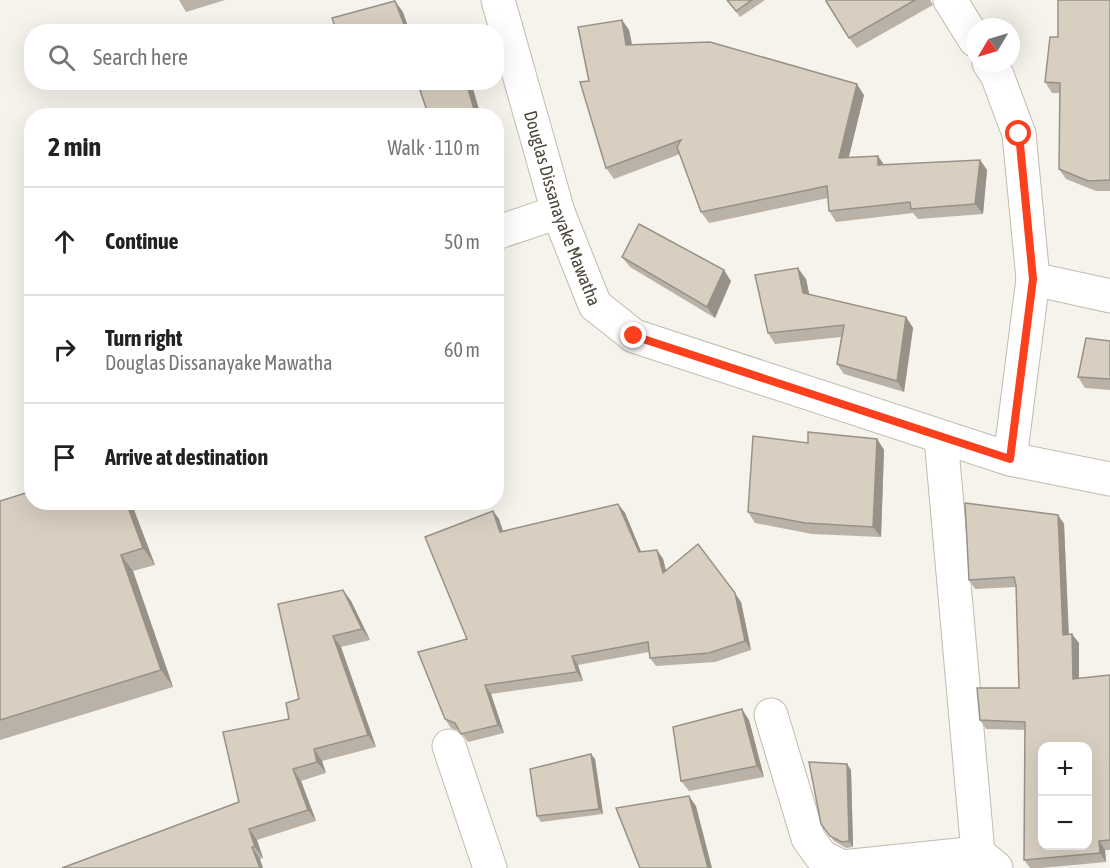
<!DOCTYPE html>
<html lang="en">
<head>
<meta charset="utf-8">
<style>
	body { margin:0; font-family:"Asap Condensed",sans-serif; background:#f6f6f6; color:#222 }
	.controls { position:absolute; right:18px; bottom:18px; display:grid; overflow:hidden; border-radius:12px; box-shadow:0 6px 24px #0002 }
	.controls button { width:54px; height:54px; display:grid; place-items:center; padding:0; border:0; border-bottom:2px solid #e0e0e0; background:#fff; color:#222; font:30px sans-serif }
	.compass { position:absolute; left:966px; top:18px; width:54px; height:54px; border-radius:50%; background:#fff; box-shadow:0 6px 24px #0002; rotate:232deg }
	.stop { position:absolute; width:18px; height:18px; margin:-14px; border:4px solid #fc3f1d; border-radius:50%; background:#fff }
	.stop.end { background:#fc3f1d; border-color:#fff; box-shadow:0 2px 6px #0008 }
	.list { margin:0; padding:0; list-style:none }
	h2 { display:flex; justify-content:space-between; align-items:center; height:78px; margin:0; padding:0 24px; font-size:26px }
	h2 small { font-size:20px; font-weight:400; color:#767676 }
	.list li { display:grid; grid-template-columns:39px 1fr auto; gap:18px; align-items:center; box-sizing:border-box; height:108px; padding:0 24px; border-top:2px solid #e0e0e0 }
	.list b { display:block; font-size:22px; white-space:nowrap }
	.list p { margin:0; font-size:20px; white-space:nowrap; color:#767676 }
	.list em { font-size:20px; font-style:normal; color:#767676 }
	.icon { flex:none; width:33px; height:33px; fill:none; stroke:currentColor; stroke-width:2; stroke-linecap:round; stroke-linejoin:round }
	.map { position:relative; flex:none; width:1110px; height:868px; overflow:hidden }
	.search { position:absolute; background:#fff; box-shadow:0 6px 24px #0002; left:24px; top:24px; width:480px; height:66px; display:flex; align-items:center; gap:15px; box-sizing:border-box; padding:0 21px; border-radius:24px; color:#767676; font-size:22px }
	.panel { position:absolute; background:#fff; box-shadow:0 6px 24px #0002; left:24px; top:108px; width:480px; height:402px; border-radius:24px }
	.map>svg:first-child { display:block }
</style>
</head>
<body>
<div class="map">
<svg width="1110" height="868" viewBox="0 0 1110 868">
	<rect width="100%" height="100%" fill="#f6f3ec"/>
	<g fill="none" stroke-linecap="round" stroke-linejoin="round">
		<!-- minor casing -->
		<g stroke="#c2bbae" stroke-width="35">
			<g id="minor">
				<path id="s1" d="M498,0L558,212L595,305L634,336L1010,459L1110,479"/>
				<path d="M950,0L975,40"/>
				<path d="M989,63L997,75L1019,134L1033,279L1010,459"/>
				<path d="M496,233L558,212"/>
				<path d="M1033,279L1110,296"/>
				<path d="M941,438L978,853L996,868"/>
				<path d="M771,715L808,838L821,856L842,867L978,853"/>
				<path d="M449,746L490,868"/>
			</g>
		</g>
		<!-- minor -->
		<use href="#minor" stroke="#fff" stroke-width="33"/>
	</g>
	<!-- wall -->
	<g fill="#bab2a6">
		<path d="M179,0H225L186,12Z"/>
		<path d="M727,0H765L740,17Z"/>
		<path d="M827,0H930L933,5L857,48L849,38Z"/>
		<path d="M1110,0V191H1096L1066,179L1059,169L1060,93H1052L1045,82L1058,37Z"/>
		<path d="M622,20L629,30L632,44L864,95L849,157L884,165L980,160L987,170L983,214L918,219L913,213L836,222L829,211L828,198L709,223L701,212L680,154L614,179L606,168L589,81Z"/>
		<path d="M622,257L731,281L715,318L630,267Z"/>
		<path d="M806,279L809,294L906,317L913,328L904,392L844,374L837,364L841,337L775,344L768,333Z"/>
		<path d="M1110,341V390L1085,388L1078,377Z"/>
		<path d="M877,439L884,450L881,537L812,534L755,523L748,512Z"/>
		<path d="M0,501L131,502L155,565L133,571L173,687L0,740Z"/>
		<path d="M618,504L625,513L641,552L657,550L663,559L666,571L741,602L751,650L715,662L656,666L650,658L649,652L578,665L583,681L491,694L504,733L468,742L460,731L451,728L445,719L467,639L493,511L499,519L503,531Z"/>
		<path d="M1058,515L1064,524L1069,634L1079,643V678L1110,675V850H1105L1106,862L1041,868H1030L1024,860L1025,730L986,729L980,720L1019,688L1016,587L975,589L969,580Z"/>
		<path d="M343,590L351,601L370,640L341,647L376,747L322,761L326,773L301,781L316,821L257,840L263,858L260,859L62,868L239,802L289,719L299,699Z"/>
		<path d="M749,720L764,777L689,791L681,781Z"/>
		<path d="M595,759L603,814L541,822L537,816Z"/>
		<path d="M851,770L853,847L846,848L834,841L821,824Z"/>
	</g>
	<!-- shaded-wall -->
	<g fill="#979187">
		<path d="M395,1L403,12L410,32H407Z"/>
		<path d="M622,20L629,30L634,55L626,45Z"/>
		<path d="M466,82H471L481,116H476Z"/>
		<path d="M857,84L864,95L846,168L839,158Z"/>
		<path d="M878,156L885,166L878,165Z"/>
		<path d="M980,160L987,170L983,214L975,204Z"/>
		<path d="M798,268L806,279L811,303L803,293Z"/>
		<path d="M724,270L731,281L715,318L707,307Z"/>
		<path d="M906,317L913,328L904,392L897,381Z"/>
		<path d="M877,439L884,450L881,537L873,527Z"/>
		<path d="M126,502H131L155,565L143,548Z"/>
		<path d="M618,504L625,513L645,561L639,552Z"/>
		<path d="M493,511L499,519L506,541L500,532Z"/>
		<path d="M1058,515L1064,524L1069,644L1063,635Z"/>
		<path d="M657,550L663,559L669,582L663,573Z"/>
		<path d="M121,555L133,571L173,687L161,670Z"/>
		<path d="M343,590L351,601L370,640L362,629Z"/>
		<path d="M735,593L741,602L751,650L745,641Z"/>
		<path d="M1072,634L1079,643V688L1073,679Z"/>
		<path d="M333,636L341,647L376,747L368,735Z"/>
		<path d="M572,656L578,665L583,681L577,672Z"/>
		<path d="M485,685L491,694L504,733L498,725Z"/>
		<path d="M742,709L749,720L764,777L757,766Z"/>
		<path d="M314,749L322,761L326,773L317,762Z"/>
		<path d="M591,754L595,759L603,814L599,809Z"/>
		<path d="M847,764L851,770L853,847L849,841Z"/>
		<path d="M293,769L301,781L316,821L308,810Z"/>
		<path d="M689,796L696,806L712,868H708Z"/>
		<path d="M249,829L257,840L263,858L255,847Z"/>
		<path d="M1099,841L1105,850L1106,862L1100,853Z"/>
		<path d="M252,847L260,859L263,868H260Z"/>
	</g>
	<!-- building -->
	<g fill="#d8cfc1" stroke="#979187" stroke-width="1.5" fill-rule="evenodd">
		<path d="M727,0H752L736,11Z"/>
		<path d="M827,0H915L849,38L826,1Z"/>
		<path d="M1058,0H1110V180L1088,181L1059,169L1060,83L1045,82L1050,37H1058Z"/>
		<path d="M395,1L407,32H337L332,18Z"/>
		<path d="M622,20L626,45L710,42L857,84L839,158L878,156V165L980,160L975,204L911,209L910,202L829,211L827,186L701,212L677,147L681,140L606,168L580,82L589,81L578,27Z"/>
		<path d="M417,82H466L476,116H429Z"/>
		<path d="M639,224L724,270L707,307L622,257Z"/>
		<path d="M798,268L803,293L906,317L897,381L837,364L844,325L768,333L755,275Z"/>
		<path d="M1086,338L1110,341V379L1078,377Z"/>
		<path d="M808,432L877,439L873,527L805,523L748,512L753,436L808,443Z"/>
		<path d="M32,491V502H126L143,548L121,555L161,670L0,720V501Z"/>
		<path d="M965,503L1058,515L1063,635L1072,634L1073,679L1110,675V840L1099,841L1100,853L1024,860L1025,722L980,720L977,688H1019L1016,585L1014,577L969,580ZM1042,747H1088V846H1042Z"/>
		<path d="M618,504L639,552L657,550L663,573L698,544L735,593L745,641L709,653L650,658L648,642L572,656L577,672L485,685L498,725L461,734L455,723L445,719L418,652L467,639L425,537L493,511L500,532Z"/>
		<path d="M343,590L362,629L333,636L368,735L314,749L317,762L293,769L308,810L249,829L255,847H252L260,868H62L239,802L223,732L289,719L286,703L299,699L278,604Z"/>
		<path d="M742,709L757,766L681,781L673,727Z"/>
		<path d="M591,754L599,809L537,816L530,769Z"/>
		<path d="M809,762L847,764L849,841L842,842L830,836L821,824Z"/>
		<path d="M689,796L708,868H640L616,808Z"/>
	</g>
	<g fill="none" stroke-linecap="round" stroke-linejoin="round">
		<!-- route -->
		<path stroke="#fc3f1d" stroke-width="8" d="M634,336L1010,459L1033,279L1019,134"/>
	</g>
	<g text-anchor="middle" stroke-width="4.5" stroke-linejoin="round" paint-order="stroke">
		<!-- street labels -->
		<g font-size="18" fill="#4b4439" stroke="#fff">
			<text dy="6" stroke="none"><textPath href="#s1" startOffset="218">Douglas Dissanayake Mawatha</textPath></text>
		</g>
	</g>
</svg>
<div class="controls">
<button>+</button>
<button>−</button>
</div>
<svg class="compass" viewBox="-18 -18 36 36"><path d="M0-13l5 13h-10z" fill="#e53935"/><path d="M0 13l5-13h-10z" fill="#767676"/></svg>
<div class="stop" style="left:1019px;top:134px"></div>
<div class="stop end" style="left:634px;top:336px"></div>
<div class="search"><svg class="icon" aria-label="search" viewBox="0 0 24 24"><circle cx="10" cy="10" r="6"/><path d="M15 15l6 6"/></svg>Search here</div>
<section class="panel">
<h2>2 min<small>Walk · 110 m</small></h2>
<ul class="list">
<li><svg class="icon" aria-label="ahead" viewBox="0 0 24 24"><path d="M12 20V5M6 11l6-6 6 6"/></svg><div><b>Continue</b></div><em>50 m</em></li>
<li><svg class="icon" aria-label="right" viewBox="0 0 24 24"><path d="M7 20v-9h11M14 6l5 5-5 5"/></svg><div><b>Turn right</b><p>Douglas Dissanayake Mawatha</p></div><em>60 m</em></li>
<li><svg class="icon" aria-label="arrive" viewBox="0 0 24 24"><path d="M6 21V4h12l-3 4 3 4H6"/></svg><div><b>Arrive at destination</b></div></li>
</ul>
</section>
</div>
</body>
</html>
